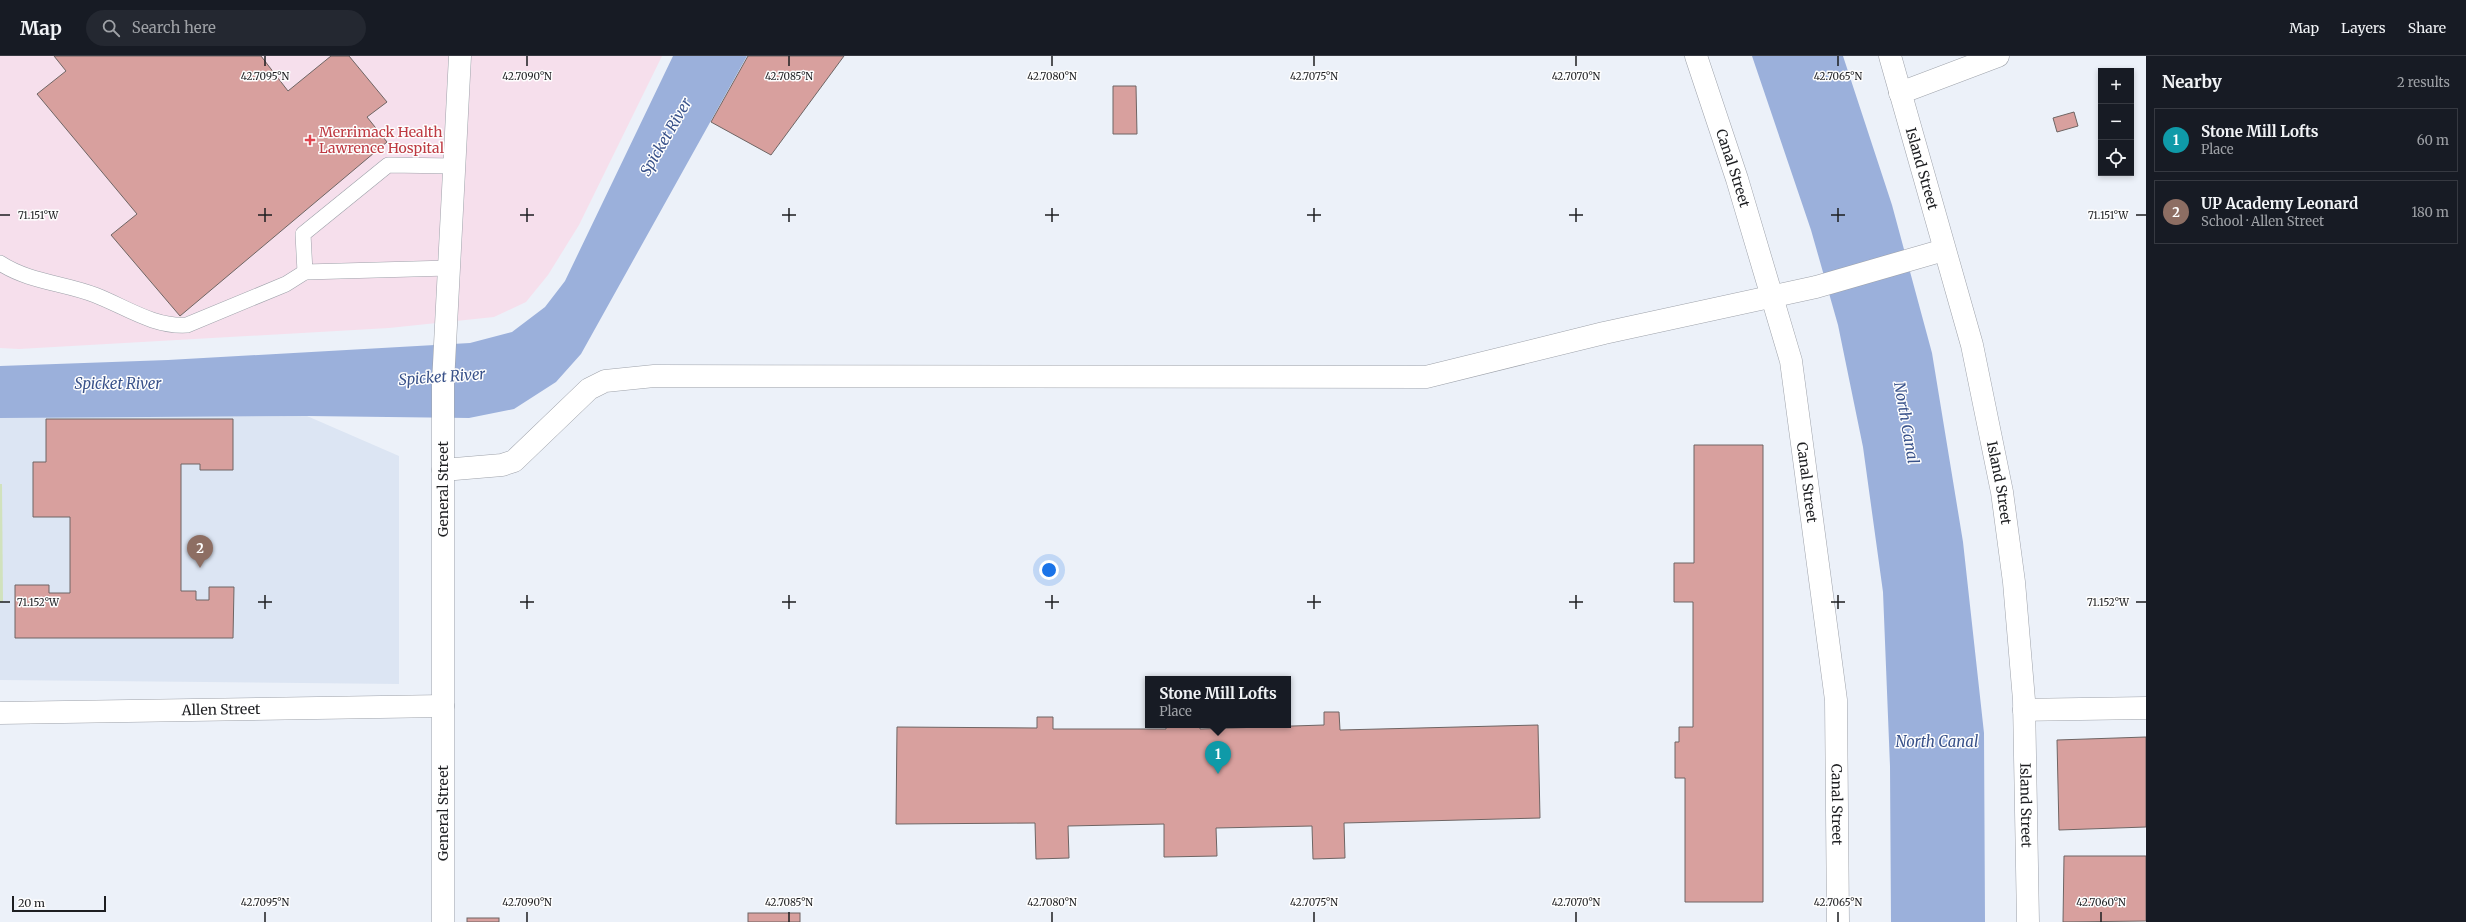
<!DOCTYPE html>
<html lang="en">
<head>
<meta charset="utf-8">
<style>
	body { margin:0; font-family:Merriweather,serif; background:#242831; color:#f1f3f6 }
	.controls { position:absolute; right:12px; top:12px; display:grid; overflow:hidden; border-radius:0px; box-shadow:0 2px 6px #0003 }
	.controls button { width:36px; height:36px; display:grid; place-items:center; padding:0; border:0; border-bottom:1px solid #363941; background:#171b24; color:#f1f3f6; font:20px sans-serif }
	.scale { position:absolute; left:12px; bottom:10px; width:94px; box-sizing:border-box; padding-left:4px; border:2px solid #1d1e21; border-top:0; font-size:11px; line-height:14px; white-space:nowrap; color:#1d1e21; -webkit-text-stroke:3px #fefefe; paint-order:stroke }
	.you { position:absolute; left:1049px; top:514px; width:14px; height:14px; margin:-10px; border:3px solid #fff; border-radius:50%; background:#1a73e8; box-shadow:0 0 0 6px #1a73e833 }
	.badge { display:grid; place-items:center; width:26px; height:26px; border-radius:50%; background:#1d9450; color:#fff; font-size:13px; font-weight:700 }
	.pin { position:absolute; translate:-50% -33px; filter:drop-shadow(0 1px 2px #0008) }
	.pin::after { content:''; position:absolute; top:21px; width:14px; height:12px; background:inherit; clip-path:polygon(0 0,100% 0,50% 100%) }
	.popup { position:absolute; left:1145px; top:620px; width:146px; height:52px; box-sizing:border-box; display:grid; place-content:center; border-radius:0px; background:#171b24; filter:drop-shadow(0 1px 3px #0005); font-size:13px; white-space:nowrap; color:#9ea1a6 }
	.popup b { font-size:15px; color:#f1f3f6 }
	.popup::after { content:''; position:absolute; left:50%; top:100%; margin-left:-8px; border:8px solid transparent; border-top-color:#171b24 }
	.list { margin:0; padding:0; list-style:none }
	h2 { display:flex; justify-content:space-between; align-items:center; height:52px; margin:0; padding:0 16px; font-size:17px }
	h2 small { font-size:13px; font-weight:400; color:#9ea1a6 }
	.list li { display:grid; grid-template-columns:26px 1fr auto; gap:12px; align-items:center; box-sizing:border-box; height:64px; margin:0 8px 8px; padding:0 8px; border:1px solid #363941; border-radius:0px }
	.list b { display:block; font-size:15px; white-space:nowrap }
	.list p { margin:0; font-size:13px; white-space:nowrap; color:#9ea1a6 }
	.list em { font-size:13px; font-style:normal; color:#9ea1a6 }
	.icon { flex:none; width:22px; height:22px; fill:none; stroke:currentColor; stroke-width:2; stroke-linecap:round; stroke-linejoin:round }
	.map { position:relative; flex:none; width:2146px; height:866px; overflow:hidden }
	header { display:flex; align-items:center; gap:24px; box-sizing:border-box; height:56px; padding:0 20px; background:#171b24; border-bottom:1px solid #363941 }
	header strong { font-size:19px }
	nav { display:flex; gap:22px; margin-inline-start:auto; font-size:14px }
	.search { width:280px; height:36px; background:#242831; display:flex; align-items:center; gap:10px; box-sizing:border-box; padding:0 14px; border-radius:22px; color:#9ea1a6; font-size:15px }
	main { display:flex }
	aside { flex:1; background:#171b24 }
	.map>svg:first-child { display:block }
</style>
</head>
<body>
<header>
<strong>Map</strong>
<div class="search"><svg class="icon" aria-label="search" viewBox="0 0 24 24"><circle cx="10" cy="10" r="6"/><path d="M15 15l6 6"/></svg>Search here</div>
<nav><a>Map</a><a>Layers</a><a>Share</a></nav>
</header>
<main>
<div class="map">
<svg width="2146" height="866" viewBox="0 0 2146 866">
	<rect width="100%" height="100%" fill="#ecf1f9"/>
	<!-- built -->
	<path fill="#dce5f3" d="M307,360L399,400V628L0,624V361Z"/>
	<!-- medical -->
	<path fill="#f6dfec" d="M0,0H662L579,169L548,219L526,246L494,261L389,272L19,293L0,292Z"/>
	<!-- green -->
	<path fill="#d1e2bd" d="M0,428H2L3,546H0Z"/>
	<!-- water -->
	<g fill="#9bb0db">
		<path d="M673,0H747L581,298L556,326L514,353L469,362L307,360L0,362V310L168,304L470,287L512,276L545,251L565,225Z"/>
		<path d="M1752,0H1843L1892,149L1932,297L1963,486L1984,677L1985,866H1891L1890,710L1883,536L1863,391L1838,269L1811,174Z"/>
	</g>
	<!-- building -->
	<g fill="#d8a09e" stroke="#6e6564">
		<path d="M54,0H261L288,35L331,0H349L387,46L367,61L387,86L180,260L111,179L137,158L37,38L66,15Z"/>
		<path d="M748,0H844L771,99L711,66Z"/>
		<path d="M1113,30H1136L1137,78H1113Z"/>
		<path d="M2074,56L2078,70L2057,76L2053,62Z"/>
		<path d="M46,363H233V414H200V408H181V535H196V544H209V531H234L233,582H15V529H49V537H70V461H33V406H46Z"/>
		<path d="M1694,389H1763V846H1685V722H1675V686H1679V671H1693V546H1674V507H1694Z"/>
		<path d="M1324,656H1339L1340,674L1538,669L1540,762L1344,767L1345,802L1313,803L1312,770L1216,772L1217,800L1164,801V768L1068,770L1069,802L1036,803L1035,767L896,768L897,671L1037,672V661H1053V673H1166V669H1200V673L1324,669Z"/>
		<path d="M2146,681V771L2059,774L2057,684Z"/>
		<path d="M2064,800H2146V865L2063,866Z"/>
		<rect x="748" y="857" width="52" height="9"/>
		<rect x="467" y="862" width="32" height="4"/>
	</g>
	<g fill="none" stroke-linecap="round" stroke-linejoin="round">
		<!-- lane casing -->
		<g stroke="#9ea2aa" stroke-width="16">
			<g id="lane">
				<path d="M0,207C29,226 64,227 95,239C126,251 153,271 187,269L286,228L305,216"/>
				<path d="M449,212L305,216L303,178L388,109L454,110"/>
			</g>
		</g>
		<!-- street casing -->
		<g stroke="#9ea2aa" stroke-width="23">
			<g id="street">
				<path id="s1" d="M1890,0L1972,289L2002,436L2014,526L2024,644L2028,866"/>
				<path d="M1900,37L1998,0"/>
				<path d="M443,414L502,409L514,405L589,333L605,325L654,320L1426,321L1604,277L1816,231L1944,194"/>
				<path d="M2024,654L2146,652"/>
				<path id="s2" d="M0,657L443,650"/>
			</g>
		</g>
		<!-- secondary casing -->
		<g stroke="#9ea2aa" stroke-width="23">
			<g id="secondary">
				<path id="s3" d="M1696,0L1737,123L1791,305L1836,644L1838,866"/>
				<path d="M443,866V327L460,0"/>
			</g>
		</g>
		<!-- lane -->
		<use href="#lane" stroke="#fff" stroke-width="15"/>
		<!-- street -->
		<use href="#street" stroke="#fff" stroke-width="22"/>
		<!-- secondary -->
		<use href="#secondary" stroke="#fff" stroke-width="22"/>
	</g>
	<!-- ticks -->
	<path fill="none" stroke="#1d1e21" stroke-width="1.5" d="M265,0V10M527,0V10M789,0V10M1052,0V10M1314,0V10M1576,0V10M1838,0V10M265,152V166M527,152V166M789,152V166M1052,152V166M1314,152V166M1576,152V166M1838,152V166M0,159H10M258,159H272M520,159H534M782,159H796M1045,159H1059M1307,159H1321M1569,159H1583M1831,159H1845M2136,159H2146M265,539V553M527,539V553M789,539V553M1052,539V553M1314,539V553M1576,539V553M1838,539V553M0,546H10M258,546H272M520,546H534M782,546H796M1045,546H1059M1307,546H1321M1569,546H1583M1831,546H1845M2136,546H2146M265,856V866M527,856V866M789,856V866M1052,856V866M1314,856V866M1576,856V866M1838,856V866M2101,856V866"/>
	<!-- markers -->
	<path fill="#e0444e" stroke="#fefefe" stroke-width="1.5" d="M308 78h4v4h4v4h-4v4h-4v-4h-4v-4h4z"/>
	<g text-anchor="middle" stroke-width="3" stroke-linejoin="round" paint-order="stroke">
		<!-- health labels -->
		<g font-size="14" fill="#be3a42" stroke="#fefefe" text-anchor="start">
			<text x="319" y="81">Merrimack Health<tspan x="319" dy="16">Lawrence Hospital</tspan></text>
		</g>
		<!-- street labels -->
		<g font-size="14" fill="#1d1e21" stroke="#fefefe">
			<text dy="5" stroke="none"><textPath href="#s3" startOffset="118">Canal Street</textPath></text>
			<text dy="5" stroke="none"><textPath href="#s1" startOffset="117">Island Street</textPath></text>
			<text dy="5" stroke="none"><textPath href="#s3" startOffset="442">Canal Street</textPath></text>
			<text dy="5" stroke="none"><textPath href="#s1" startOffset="441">Island Street</textPath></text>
			<text transform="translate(443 433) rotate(-90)" y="5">General Street</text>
			<text dy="5" stroke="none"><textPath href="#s2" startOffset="221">Allen Street</textPath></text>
			<text dy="5" stroke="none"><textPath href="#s3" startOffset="766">Canal Street</textPath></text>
			<text dy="5" stroke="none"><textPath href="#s1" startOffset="765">Island Street</textPath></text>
			<text transform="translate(443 757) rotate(-90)" y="5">General Street</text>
		</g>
		<!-- water labels -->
		<g font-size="15" font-style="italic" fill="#39528a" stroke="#fefefe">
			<text transform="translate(666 81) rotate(-60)" y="5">Spicket River</text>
			<text transform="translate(442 321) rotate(-4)" y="5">Spicket River</text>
			<text x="118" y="333">Spicket River</text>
			<text transform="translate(1906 367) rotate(80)" y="5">North Canal</text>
			<text x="1937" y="691">North Canal</text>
		</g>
	</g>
	<g font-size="10" text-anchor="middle" fill="#1d1e21" stroke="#fefefe" stroke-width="3" stroke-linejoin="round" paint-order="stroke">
		<text x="265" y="24">42.7095°N</text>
		<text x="527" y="24">42.7090°N</text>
		<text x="789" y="24">42.7085°N</text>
		<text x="1052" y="24">42.7080°N</text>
		<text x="1314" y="24">42.7075°N</text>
		<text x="1576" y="24">42.7070°N</text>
		<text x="1838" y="24">42.7065°N</text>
		<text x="2108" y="163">71.151°W</text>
		<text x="38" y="163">71.151°W</text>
		<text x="2108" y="550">71.152°W</text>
		<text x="38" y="550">71.152°W</text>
		<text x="265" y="850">42.7095°N</text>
		<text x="527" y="850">42.7090°N</text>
		<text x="789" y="850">42.7085°N</text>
		<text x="1052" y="850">42.7080°N</text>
		<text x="1314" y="850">42.7075°N</text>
		<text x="1576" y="850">42.7070°N</text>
		<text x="1838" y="850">42.7065°N</text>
		<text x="2101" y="850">42.7060°N</text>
	</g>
</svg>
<div class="controls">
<button>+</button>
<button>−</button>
<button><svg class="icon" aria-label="locate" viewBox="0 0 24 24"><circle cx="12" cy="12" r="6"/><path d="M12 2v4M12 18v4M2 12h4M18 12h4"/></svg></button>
</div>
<div class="scale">20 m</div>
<div class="you"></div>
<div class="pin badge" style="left:1218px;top:718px;background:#0f9aa8">1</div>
<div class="popup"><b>Stone Mill Lofts</b>Place</div>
<div class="pin badge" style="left:200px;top:512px;background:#8d6e63">2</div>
</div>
<aside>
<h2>Nearby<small>2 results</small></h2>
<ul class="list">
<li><span class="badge" style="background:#0f9aa8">1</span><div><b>Stone Mill Lofts</b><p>Place</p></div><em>60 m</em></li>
<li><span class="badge" style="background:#8d6e63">2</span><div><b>UP Academy Leonard</b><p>School · Allen Street</p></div><em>180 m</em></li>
</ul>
</aside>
</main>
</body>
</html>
